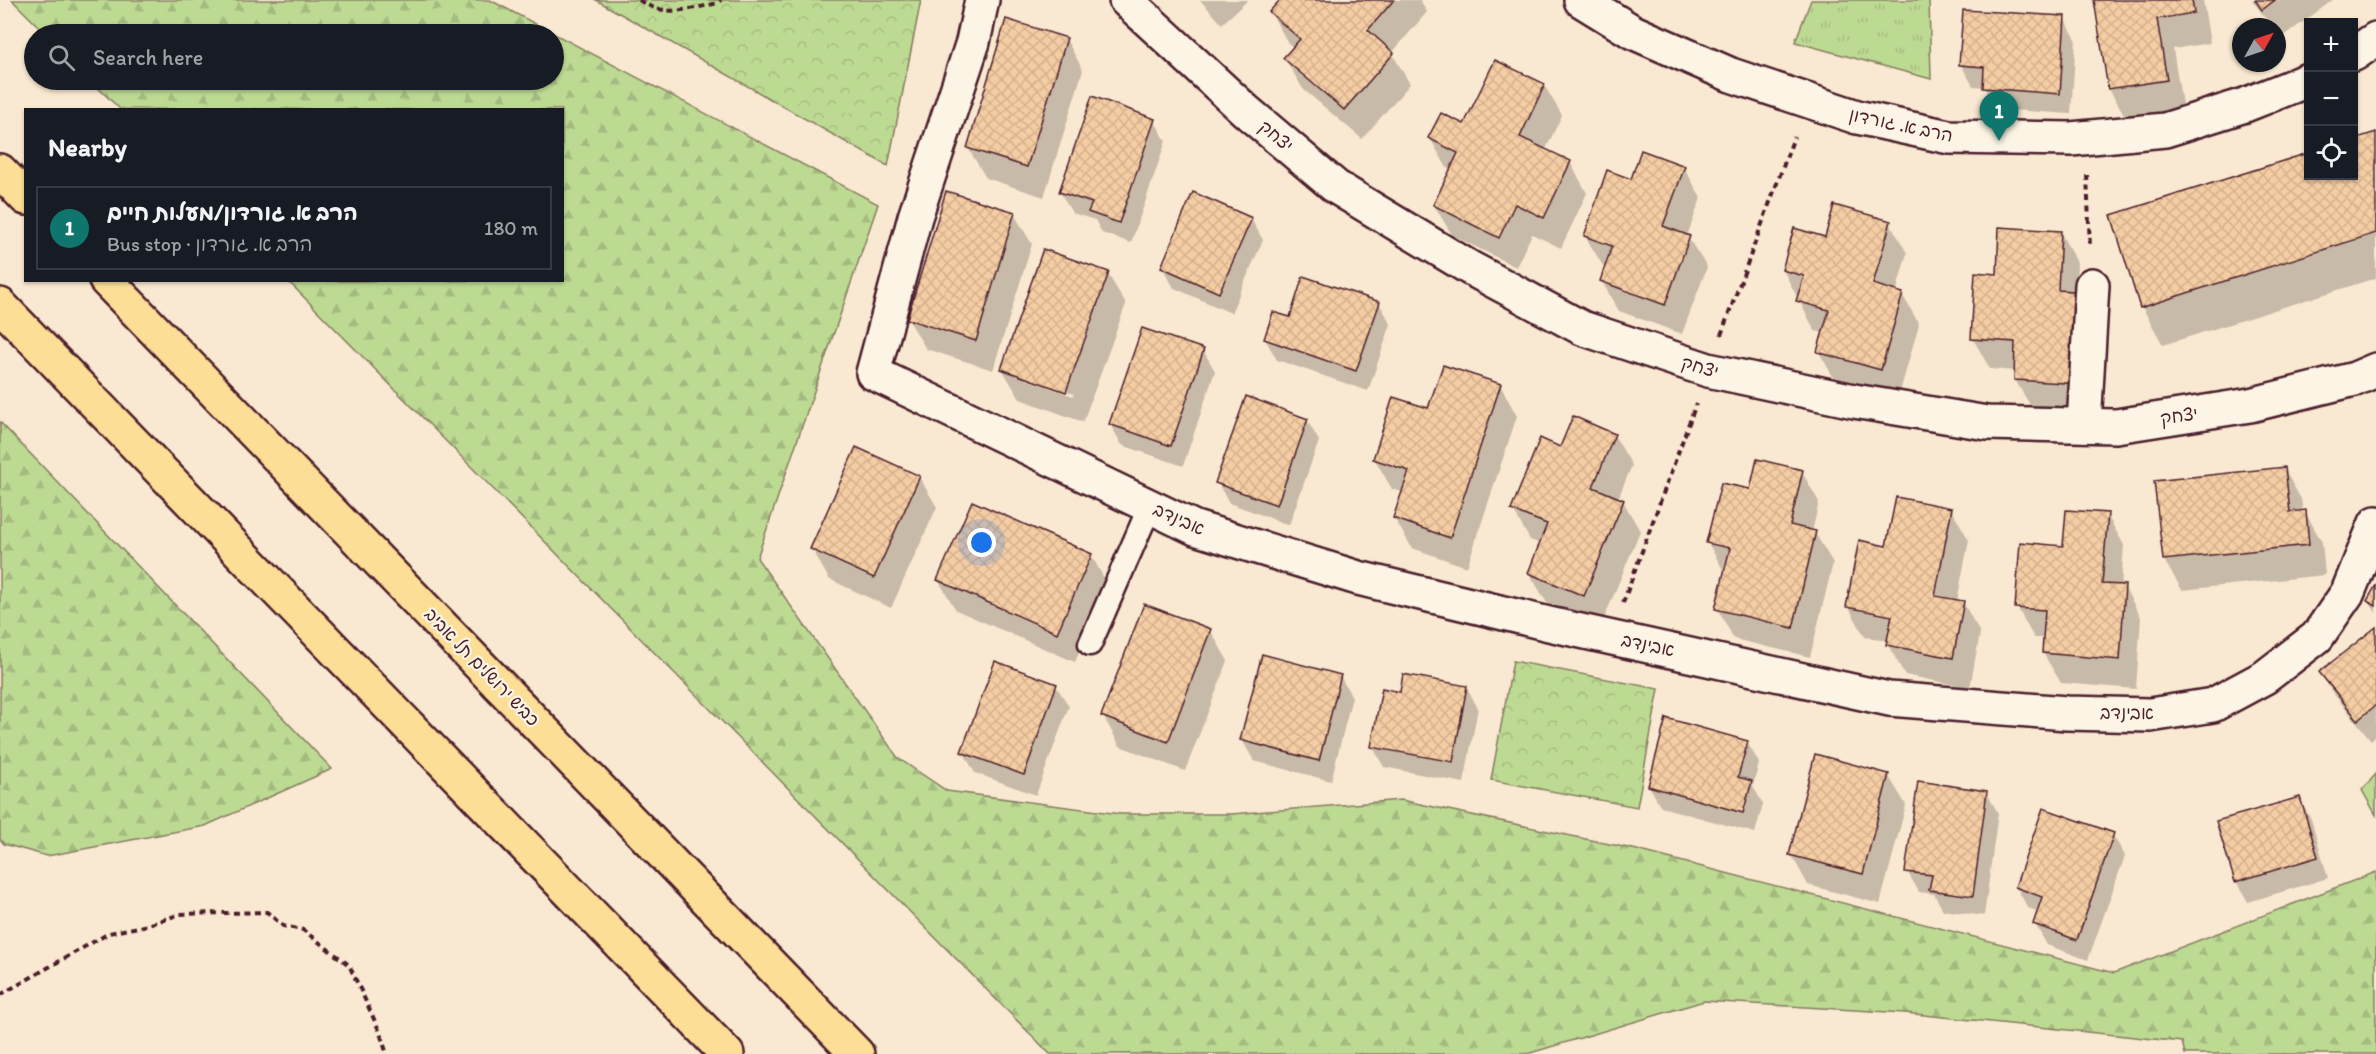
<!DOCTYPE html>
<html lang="en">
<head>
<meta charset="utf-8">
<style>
	body { margin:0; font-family:Itim,"Playpen Sans Hebrew",sans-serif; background:#242831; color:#f1f3f6 }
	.controls { position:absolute; right:18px; top:18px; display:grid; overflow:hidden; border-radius:0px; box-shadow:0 2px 4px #0004 }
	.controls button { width:54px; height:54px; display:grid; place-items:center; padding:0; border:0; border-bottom:2px solid #363941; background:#171b24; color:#f1f3f6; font:30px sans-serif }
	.compass { position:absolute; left:2232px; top:18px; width:54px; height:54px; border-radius:50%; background:#171b24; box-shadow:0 2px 4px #0004; rotate:50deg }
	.you { position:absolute; left:982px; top:543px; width:21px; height:21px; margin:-15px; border:4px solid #fff; border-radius:50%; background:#1a73e8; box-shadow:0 0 0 9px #1a73e833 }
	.badge { display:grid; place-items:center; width:39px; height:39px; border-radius:50%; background:#0f766e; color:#fff; font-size:20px; font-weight:700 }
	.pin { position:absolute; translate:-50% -50px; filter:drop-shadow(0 2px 3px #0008) }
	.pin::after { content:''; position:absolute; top:32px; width:21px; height:18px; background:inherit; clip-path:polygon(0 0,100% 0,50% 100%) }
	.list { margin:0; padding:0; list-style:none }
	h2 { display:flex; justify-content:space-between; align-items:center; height:78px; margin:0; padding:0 24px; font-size:26px }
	h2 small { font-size:20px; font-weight:400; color:#9ea1a6 }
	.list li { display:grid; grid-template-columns:39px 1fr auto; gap:18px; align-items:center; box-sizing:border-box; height:84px; margin:0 12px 12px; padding:0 12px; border:2px solid #363941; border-radius:0px }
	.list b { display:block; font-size:22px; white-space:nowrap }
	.list p { margin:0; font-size:20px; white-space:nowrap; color:#9ea1a6 }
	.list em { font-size:20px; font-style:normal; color:#9ea1a6 }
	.icon { flex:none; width:33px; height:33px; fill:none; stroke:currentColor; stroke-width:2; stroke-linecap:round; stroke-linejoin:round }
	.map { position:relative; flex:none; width:2376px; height:1054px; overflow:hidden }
	.search { position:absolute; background:#171b24; box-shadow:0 2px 4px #0004; left:24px; top:24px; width:540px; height:66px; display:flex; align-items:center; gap:15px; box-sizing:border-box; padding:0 21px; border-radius:33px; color:#9ea1a6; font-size:22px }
	.panel { position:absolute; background:#171b24; box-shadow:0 2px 4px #0004; left:24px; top:108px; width:540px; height:174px; border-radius:0px }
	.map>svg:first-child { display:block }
</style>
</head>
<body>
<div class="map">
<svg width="2376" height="1054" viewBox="0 0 2376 1054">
	<defs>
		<pattern id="grass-tufts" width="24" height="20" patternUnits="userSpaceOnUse" patternTransform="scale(1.5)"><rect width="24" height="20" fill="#bdda93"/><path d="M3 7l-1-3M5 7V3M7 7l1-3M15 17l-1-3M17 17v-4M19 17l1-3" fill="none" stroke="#a4bb7f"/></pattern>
		<pattern id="forest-firs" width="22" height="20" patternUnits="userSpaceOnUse" patternTransform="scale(1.5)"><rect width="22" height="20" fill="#bdda93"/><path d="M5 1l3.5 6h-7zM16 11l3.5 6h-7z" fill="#a4bb7f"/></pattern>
		<pattern id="park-crowns" width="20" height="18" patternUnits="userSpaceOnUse" patternTransform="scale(1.5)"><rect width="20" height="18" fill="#bdda93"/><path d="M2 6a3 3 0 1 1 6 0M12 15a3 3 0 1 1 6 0" fill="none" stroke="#a4bb7f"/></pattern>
		<pattern id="building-cross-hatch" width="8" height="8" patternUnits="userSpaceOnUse" patternTransform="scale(1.5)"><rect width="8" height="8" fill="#f5cda4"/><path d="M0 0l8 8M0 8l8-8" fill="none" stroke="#d4b08d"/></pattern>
	</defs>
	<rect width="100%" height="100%" fill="#fae9d2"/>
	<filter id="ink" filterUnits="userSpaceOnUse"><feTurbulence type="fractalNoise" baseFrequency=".0167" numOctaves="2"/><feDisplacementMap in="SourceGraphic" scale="12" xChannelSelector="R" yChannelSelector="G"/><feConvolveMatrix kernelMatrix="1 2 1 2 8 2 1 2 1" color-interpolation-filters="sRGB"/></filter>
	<g filter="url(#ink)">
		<!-- grass -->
		<g fill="url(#grass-tufts)" stroke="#847c5f" stroke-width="1.5">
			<path d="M1811,0H1929L1931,79L1795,42Z"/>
			<path d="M2376,774V815L2362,790Z"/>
		</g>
		<!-- forest -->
		<g fill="url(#forest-firs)" stroke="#847c5f" stroke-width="1.5">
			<path d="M12,0H490L878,204L757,558L898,758L947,791L1120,814H1232L1401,800L1633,849L2114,973L2376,872V1054H2185L2182,1042L1905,1013L1704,1001L1527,1054H1050L288,281L562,280V110L120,109L90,80H554V34H46Z"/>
			<path d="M0,422L332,769L205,826L47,856L4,844L0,839Z"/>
		</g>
		<!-- park -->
		<g fill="url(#park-crowns)" stroke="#847c5f" stroke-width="1.5">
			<path d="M596,0H921L888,166Z"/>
			<path d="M1513,661L1659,689L1637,807L1491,780Z"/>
		</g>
		<!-- shadow -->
		<g fill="#0003" fill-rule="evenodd">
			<path d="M1200,0H1248L1222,24Z"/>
			<path d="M1282,0H1420L1427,12L1392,53L1410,84L1362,139L1303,89L1285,59L1294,48L1288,43L1271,13Z"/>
			<path d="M2095,0H2203L2210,43L2173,49L2183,110L2127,119L2109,89Z"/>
			<path d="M2252,0H2333L2280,39L2277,34V27H2272Z"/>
			<path d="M2064,18L2076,39L2071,114L1997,109L1985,87L1973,86L1961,65Z"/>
			<path d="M1066,39L1083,70L1044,197L986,178L968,148Z"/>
			<path d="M1495,62L1544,85L1562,115L1545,151L1570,162L1587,193L1561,248L1532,234L1516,267L1452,235L1434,205L1451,170L1447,168L1430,138L1464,126Z"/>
			<path d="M1154,120L1166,141L1131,243L1102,233L1095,220L1072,213L1060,192Z"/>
			<path d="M2376,133V278L2163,345L2142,307L2113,216L2308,155V176H2354V140Z"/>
			<path d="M1684,167L1701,198L1687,236L1707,267L1682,334L1619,311L1601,280L1606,267L1603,266L1585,236Z"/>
			<path d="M1014,214L1032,244L993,370L926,349L908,319Z"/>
			<path d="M1251,219L1263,240L1231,313L1174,288L1162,267Z"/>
			<path d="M1890,223L1907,253L1896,293L1902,294L1919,324L1898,399L1836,382L1819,352L1824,333L1815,331L1783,270L1826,239Z"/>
			<path d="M2060,232L2077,262L2076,292L2099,414L2033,410L2015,380L2016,371L1990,369L1973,339L1998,275Z"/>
			<path d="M1108,274L1126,304L1083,422L1020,399L1002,369ZM1025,376L1074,394L1073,396L1025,379Z"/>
			<path d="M1379,303L1391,324L1368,391L1277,360L1265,339L1291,319Z"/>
			<path d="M1203,350L1215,371L1183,466L1122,445L1110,424Z"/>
			<path d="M1500,385L1517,416L1467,567L1412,548L1394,518L1403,492L1392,489L1374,458L1429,410Z"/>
			<path d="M1307,420L1319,441L1289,525L1229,503L1217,482Z"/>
			<path d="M1614,435L1632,465L1618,499L1623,501L1640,531L1601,626L1547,603L1529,573L1541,544L1530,540L1513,510L1561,449Z"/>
			<path d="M2284,469L2301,499L2303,512H2305L2322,542L2325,575L2182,590L2164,560Z"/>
			<path d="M1802,472L1819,502L1812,532L1815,533L1833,563L1810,657L1734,639L1717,608L1725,573L1708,543Z"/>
			<path d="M919,477L937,507L891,608L829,579L812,549Z"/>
			<path d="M1951,509L1969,540L1957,601L1963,602L1980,633L1970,688L1905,675L1888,645L1889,641L1865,637L1848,606Z"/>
			<path d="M2107,515L2124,545L2121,586L2124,587L2141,617L2136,689L2061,683L2043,653L2044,638H2034L2017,607L2065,548Z"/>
			<path d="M1091,555L1108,585L1075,662L956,610L938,580Z"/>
			<path d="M2376,588V613L2369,601Z"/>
			<path d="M2376,629V736L2371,740L2333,693L2321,673Z"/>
			<path d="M1210,630L1228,661L1185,771L1120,746L1103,716Z"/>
			<path d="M996,663L1056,686L1069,706L1036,795L975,773L963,752Z"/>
			<path d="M1340,676L1352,697L1331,781L1254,761L1242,740Z"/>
			<path d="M1466,687L1478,708L1464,783L1384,767L1372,746L1401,694Z"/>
			<path d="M1747,742L1759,763L1753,786L1763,804L1755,833L1661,807L1649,786Z"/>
			<path d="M1888,775L1906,805L1880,904L1808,885L1791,854Z"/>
			<path d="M1986,792L1998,813L1984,916L1943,910L1934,894L1919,892L1907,871Z"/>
			<path d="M2299,799L2311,819L2328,878L2248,902L2236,881Z"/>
			<path d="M2113,835L2125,856L2088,960L2047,945L2035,924L2039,912L2028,908L2016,887Z"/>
		</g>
		<!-- building -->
		<g fill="url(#building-cross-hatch)" stroke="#4a1f2b" stroke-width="1.5">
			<path d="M1280,0H1394L1368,30L1394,53L1344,110L1283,58L1300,39L1269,12Z"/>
			<path d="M2094,0H2192L2194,13L2157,19L2167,80L2108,89Z"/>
			<path d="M2255,0H2275L2262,10Z"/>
			<path d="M1963,10L2065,16L2060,94L1983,88L1984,67L1959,65Z"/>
			<path d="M1006,19L1067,38L1027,167L967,148Z"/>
			<path d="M1495,60L1545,84L1520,137L1571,161L1544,218L1515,204L1499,238L1433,205L1458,153L1428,138L1441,113L1464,124Z"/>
			<path d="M1092,96L1155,119L1119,223L1088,212L1092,203L1059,192Z"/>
			<path d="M2376,132V233L2140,308L2111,215L2308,153V176H2354V139Z"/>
			<path d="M1641,150L1685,166L1663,226L1690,236L1665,305L1600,281L1612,246L1584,236L1607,170L1631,179Z"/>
			<path d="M946,191L1015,212L976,341L907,319Z"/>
			<path d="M1193,192L1252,218L1219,293L1161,267Z"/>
			<path d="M1834,205L1891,221L1873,284L1903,293L1881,370L1817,352L1829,310L1796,301L1804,276L1782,270L1794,228L1825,237Z"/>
			<path d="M1999,227L2061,231L2058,290L2087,292L2082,384L2014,380L2015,342L1971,339L1975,272L1997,274Z"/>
			<path d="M1043,249L1109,272L1066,392L1001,369Z"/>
			<path d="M1303,276L1380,302L1356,371L1264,339L1273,312L1290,317Z"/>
			<path d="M1142,328L1204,349L1171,446L1109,424Z"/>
			<path d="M1443,365L1501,384L1450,538L1393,518L1409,471L1373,459L1393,397L1428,408Z"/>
			<path d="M1246,396L1308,419L1277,505L1215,483Z"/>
			<path d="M1573,416L1615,434L1593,487L1624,500L1584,596L1528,573L1547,524L1511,510L1540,438L1560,447Z"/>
			<path d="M856,447L920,476L874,578L810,549Z"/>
			<path d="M1757,459L1803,470L1790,525L1816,531L1793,628L1715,609L1730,548L1706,543L1721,483L1750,489Z"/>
			<path d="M2285,467L2290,512L2306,510L2309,545L2163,560L2154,481Z"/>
			<path d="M1896,497L1952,508L1935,596L1964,601L1953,658L1886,645L1892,616L1846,607L1859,540L1886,546Z"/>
			<path d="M972,501L1092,554L1057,633L937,580Z"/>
			<path d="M2066,510L2108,513L2102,584L2125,585L2120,660L2042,653L2045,610L2015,608L2020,542L2063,546Z"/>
			<path d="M2376,585V606L2367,601Z"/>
			<path d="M1144,604L1211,629L1168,742L1101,716Z"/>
			<path d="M2376,627V705L2358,720L2319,672Z"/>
			<path d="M1262,654L1341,675L1319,761L1240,740Z"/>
			<path d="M995,661L1057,684L1024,775L961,752Z"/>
			<path d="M1403,674L1467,686L1453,762L1371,747L1382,688L1400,692Z"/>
			<path d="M1666,718L1748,741L1738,777L1752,781L1743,813L1648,786Z"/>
			<path d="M1815,754L1889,774L1863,874L1789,855Z"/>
			<path d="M1918,781L1987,791L1973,896L1929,890L1932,875L1905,872Z"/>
			<path d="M2300,797L2318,857L2235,882L2216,821Z"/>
			<path d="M2043,808L2114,833L2077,940L2033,924L2042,897L2015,887Z"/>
		</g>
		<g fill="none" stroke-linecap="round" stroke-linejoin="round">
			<!-- lane casing -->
			<g stroke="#4a1f2b" stroke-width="27">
				<path id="lane" d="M1090,644L1150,506"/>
			</g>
			<!-- street casing -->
			<g stroke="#4a1f2b" stroke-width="38">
				<g id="street">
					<path d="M982,0L973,42L915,217L873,373L1195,528L1358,578L1549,624L1889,699L2067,713L2150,715L2213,705L2265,677L2317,637L2348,592L2376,523"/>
					<path d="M1126,0L1245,110L1336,187L1470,268L1582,328L1708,370L1854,401L1987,423L2116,426L2250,405L2355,379L2376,370"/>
					<path d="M1581,0L1633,32L1731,75L1857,117L1949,137L2071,139L2165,130L2245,105L2308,80"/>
					<path d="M2354,54L2376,39"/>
					<path d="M2084,425L2092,285"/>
				</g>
			</g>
			<!-- highway casing -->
			<g stroke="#4a1f2b" stroke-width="38">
				<g id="highway">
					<path d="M0,171L26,198"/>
					<path d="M106,280L857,1054"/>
					<path d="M0,305L727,1054"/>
				</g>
			</g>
			<!-- path -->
			<g stroke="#4a1f2b" stroke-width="4" stroke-dasharray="6 4.5" stroke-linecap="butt">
				<path d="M639,0C665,18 690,9 718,3L721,0"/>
				<path d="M2087,175L2090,248"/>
				<path d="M1721,335L1794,137"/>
				<path d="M1623,603L1696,404"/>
				<path d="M0,995L109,933L148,925L180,914L267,912L283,926L303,930L349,965L379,1030L387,1054"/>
			</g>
			<!-- lane -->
			<use href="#lane" stroke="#fcf5e5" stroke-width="22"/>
			<!-- street -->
			<use href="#street" stroke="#fcf5e5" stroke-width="33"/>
			<!-- highway -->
			<use href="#highway" stroke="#fdde96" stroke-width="33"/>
		</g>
	</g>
	<g text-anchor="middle" stroke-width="4.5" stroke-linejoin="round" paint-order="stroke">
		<!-- street labels -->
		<g font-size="18" fill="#4a1f2b" stroke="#fcf5e5">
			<text transform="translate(1901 125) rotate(12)" y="6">הרב א. גורדון</text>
			<text transform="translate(1276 136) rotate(40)" y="6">יצחק</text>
			<text transform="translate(1700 367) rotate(16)" y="6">יצחק</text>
			<text transform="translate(2179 416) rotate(-9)" y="6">יצחק</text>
			<text transform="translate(1179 519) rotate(24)" y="6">אבינדב</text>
			<text transform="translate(1648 645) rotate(12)" y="6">אבינדב</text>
			<text transform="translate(482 667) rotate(46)" y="6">כביש ירושלים תל אביב</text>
			<text x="2127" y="719">אבינדב</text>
		</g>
	</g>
</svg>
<div class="controls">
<button>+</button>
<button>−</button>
<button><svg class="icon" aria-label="locate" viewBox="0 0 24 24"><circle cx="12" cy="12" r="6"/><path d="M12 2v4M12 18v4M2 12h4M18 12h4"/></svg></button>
</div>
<svg class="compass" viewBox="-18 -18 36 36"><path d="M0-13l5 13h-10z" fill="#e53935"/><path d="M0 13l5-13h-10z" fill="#9ea1a6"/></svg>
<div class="you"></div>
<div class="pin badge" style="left:1999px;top:141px">1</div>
<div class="search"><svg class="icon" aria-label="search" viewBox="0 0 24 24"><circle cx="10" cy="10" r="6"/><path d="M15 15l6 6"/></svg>Search here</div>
<section class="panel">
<h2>Nearby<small></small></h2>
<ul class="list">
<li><span class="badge">1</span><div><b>הרב א. גורדון/מעלות חיים</b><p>Bus stop · הרב א. גורדון</p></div><em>180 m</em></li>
</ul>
</section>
</div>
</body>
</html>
